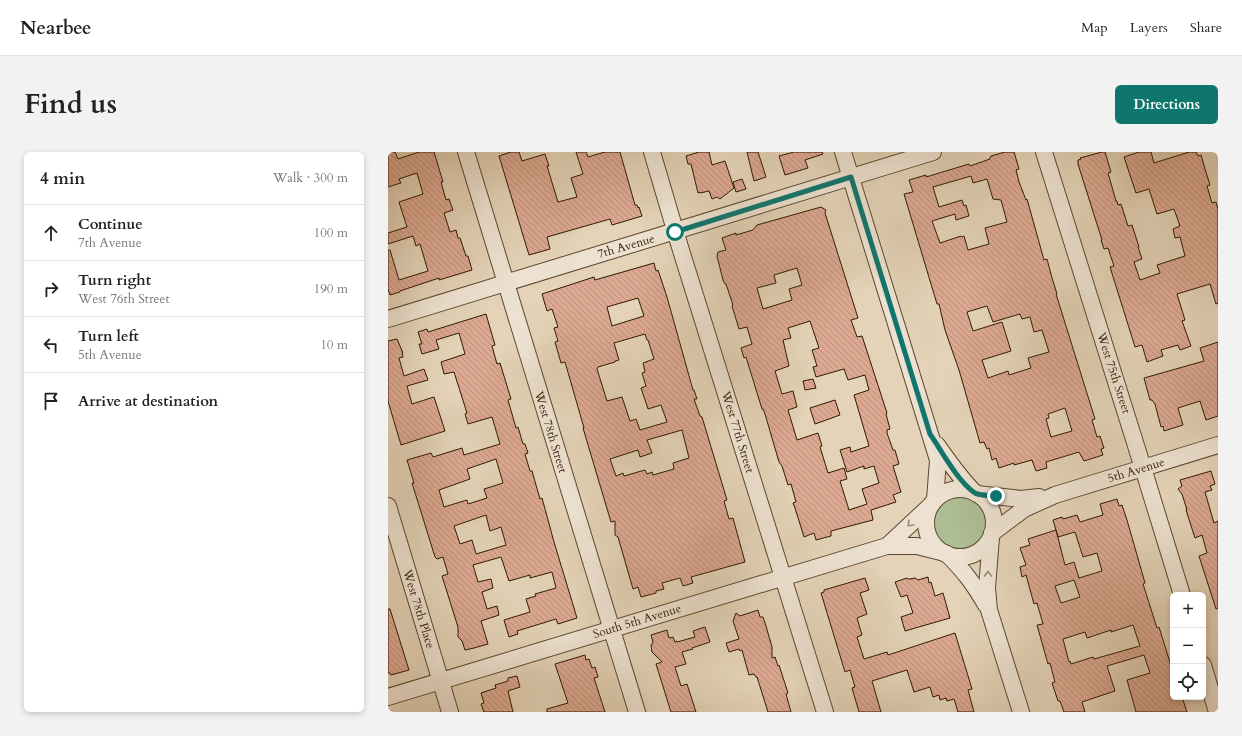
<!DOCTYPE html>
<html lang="en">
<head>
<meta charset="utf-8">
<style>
	body { margin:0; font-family:Cardo,serif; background:#f2f2f2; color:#222 }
	.controls { position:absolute; right:12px; bottom:12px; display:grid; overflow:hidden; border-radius:6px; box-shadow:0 2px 6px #0003 }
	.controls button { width:36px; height:36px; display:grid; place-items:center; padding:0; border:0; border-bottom:1px solid #e0e0e0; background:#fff; color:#222; font:20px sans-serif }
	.stop { position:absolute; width:12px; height:12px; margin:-9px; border:3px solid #0f766e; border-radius:50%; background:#fff }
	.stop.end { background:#0f766e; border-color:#fff; box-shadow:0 1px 4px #0008 }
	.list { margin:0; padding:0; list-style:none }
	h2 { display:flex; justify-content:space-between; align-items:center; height:52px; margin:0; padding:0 16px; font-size:17px }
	h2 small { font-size:13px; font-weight:400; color:#767676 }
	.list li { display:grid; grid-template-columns:26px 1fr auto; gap:12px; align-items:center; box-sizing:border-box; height:56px; padding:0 16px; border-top:1px solid #e0e0e0 }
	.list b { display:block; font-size:15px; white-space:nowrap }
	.list p { margin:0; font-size:13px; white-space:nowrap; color:#767676 }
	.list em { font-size:13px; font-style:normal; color:#767676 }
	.icon { flex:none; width:22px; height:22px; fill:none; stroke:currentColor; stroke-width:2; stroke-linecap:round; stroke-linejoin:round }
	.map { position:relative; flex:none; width:830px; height:560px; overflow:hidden; border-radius:6px }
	header { display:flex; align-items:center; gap:24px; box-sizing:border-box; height:56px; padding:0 20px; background:#fff; border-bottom:1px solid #e0e0e0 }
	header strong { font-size:19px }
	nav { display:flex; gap:22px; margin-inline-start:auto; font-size:14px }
	.intro { display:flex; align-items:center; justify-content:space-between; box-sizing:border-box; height:96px; padding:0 24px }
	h1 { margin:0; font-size:28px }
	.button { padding:10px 18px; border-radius:6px; background:#0f766e; color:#fff; font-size:14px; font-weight:700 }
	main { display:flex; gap:24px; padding:0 24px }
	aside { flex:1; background:#fff; border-radius:6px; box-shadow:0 2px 6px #0003 }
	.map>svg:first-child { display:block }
</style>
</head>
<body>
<header>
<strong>Nearbee</strong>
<nav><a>Map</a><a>Layers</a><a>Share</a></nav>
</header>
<div class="intro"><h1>Find us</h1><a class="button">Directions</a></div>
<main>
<aside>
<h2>4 min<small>Walk · 300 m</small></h2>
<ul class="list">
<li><svg class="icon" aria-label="ahead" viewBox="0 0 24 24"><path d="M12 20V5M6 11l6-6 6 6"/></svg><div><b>Continue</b><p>7th Avenue</p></div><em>100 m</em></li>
<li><svg class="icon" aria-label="right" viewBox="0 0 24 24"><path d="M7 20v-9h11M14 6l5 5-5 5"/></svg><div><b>Turn right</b><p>West 76th Street</p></div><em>190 m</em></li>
<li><svg class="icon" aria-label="left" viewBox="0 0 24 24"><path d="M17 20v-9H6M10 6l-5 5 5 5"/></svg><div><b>Turn left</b><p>5th Avenue</p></div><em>10 m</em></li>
<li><svg class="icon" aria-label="arrive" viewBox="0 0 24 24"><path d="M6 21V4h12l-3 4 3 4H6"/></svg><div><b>Arrive at destination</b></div></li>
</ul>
</aside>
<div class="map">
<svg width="830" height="560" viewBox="0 0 830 560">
	<defs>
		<pattern id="building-back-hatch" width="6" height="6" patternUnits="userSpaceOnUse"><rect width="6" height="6" fill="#dca891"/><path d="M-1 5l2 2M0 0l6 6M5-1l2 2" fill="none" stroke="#bd907b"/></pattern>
	</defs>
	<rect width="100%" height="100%" fill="#e4d3b8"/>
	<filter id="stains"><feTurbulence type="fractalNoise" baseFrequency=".005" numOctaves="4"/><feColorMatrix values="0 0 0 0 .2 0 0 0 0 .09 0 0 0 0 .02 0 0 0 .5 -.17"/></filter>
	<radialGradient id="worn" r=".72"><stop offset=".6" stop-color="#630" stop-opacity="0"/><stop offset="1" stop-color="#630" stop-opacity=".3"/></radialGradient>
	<!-- grass -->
	<circle fill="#aebe94" stroke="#6e6c4a" cx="572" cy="371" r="26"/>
	<!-- building -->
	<g fill="url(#building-back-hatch)" stroke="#2f1a00" fill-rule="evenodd">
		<path d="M0,0H7L10,7L31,0H46L55,30H53L58,48L61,47L65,58L56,61L62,80L68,78L70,86H72L78,104H80L84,118L51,128V126L12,139V140L2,143L0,137V98H2L11,128L40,119L32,92L28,94L25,84L0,92V81L19,75L11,50L35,42L29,21L11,27L13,31L0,35Z"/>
		<path d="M123,0H131L134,9L157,2L161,14H159L170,50L189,45L183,26L195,22L188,0H198L200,5L217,0H232L247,53H249L250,56L251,55L254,64L224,73L222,67L159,85L162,97L141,103L111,4Z"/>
		<path d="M311,0H321L324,13L337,9L346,36L332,47L329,45L324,47L321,39L312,41V40L310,41L303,12H300L298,4Z"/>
		<path d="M359,0H370L378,25L366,29Z"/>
		<path d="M406,0H434L435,2L417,8L420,16L397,23L391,4Z"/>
		<path d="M617,0H626L631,17L628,18L631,30L638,48L639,47L656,108L659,107L664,126L669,142H668L707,267L704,268L709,285L712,284L716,296L713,297L715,303L696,309L691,300L658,310L659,316L648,319L644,308L626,313V311L611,316L608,306L604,308L601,296L599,297L596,290L592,291L571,218L557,178L551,152H549L516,42L525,40L521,28L538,23V25L581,12L582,14L602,7V6L603,4ZM583,24L585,31L599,27L605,47L613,48L619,70L597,76L601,92L580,98L576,84L574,85L573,84L552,91L544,69L567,62L568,68L581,64L578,53L576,54L574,48L551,55L545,35ZM599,154L605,170L632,162L634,167L642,165L646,180L654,178L661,200L640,206L643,216L621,223L620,219L600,226L594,208L623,199L614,170L585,179L579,160ZM677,256L684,279L663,285L658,267L661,266L660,262Z"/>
		<path d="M714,0H717L723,20L720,21L728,49H729L730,53L733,52L740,74L744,73L751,95H750L754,107L746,110L752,128L772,121L769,113L797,104L792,85L787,86L785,77L792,74L786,57L769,62L761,37L748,41L736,5L751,0H763L766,11L801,0H808L810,4L813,3L817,17L822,33L819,34L824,51L828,50L830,57V151L828,152L822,132L789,142L797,168L794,169L803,194L792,198L790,193L773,198L775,204L759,210L754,193L747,195L722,115L726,114L720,96L716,97L713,88H714L690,12V8L693,7L692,6Z"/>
		<path d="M354,27L358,37L348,40L345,30Z"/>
		<path d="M433,55L438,58L437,61L470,166L463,168L469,185L474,184L499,261L498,262L502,277L499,278V281L505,298H507L511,312L505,314L513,340L505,343L508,350L483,358L485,368L443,379V384L428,388L426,381L416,385L407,356L405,351L408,350L403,332L400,333L394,314L391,310L377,262L375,257H374L358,205L356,206L353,196L364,192L359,175L351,177L344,154L345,153L338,132H337L335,128L329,104L330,100L338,98L334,86L348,81V83L365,78L369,73ZM409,116L414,133L401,137L404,148L375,157L369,136L388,131L386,123ZM422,169L431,196L424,198L429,214L425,215L428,225L456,217L460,228L477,223L481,238L466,243L481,294L463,300L462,295L452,298L459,320L476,314V317L486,314L491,331L474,337L479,352L461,358L452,329L459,327L456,316L440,321L432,295L434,294L430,281L409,288L400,258L409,255L405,239L394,242L387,219L401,214L395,188L403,186L400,176Z"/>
		<path d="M266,111L268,119L270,118L279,145L305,238H306L309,247H306L312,264L314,265L339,348L336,349L341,367L345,366L357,410L303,425L305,431L295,434L292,426L274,431L276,437L268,439V441L253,445L250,435L245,437L230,385L227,383V369L223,370L195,276H196L177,210L173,211L167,190L170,189L166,176L170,175L164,157L159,159L154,142L206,125L207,128ZM250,146L256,164L224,174L219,155ZM257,182L259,188H260L266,207L255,211L257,220L254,221L258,234L253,236L260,257L273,253L279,270L252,278L248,267L242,269L234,245L219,249L209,217L210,215L227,210V209L231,208L226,191ZM294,278L301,306L285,311L286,317L265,323L264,320L259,322L257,318L236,324L235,321L228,324L222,307L250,298L252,305L264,301L259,288Z"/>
		<path d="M98,162L107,193L104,194L109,212L112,211L123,247L120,248L128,276L130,275L135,292H137L140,301L137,302L142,319H144L152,347L154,346L166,390L189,466L170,472L168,467L129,479L130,482L121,485L116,468L142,460L138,447L148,444L147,442L168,436L164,420L142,426V423L121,429L113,405L85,413L90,430L103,427L105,436L94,440L99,457L109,454L111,463L93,469L100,492L86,496L77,498L74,489L70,485V475L54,424L60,422L55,405L49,407L47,405L24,331H26L19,308L43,301L45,305L74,296L76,303L112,292L104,265L80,272L77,262L79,261L66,220L56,222L53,210L77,202L71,181L48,188L51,197L34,202L31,192H34L30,180L39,177L40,180ZM108,307L115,331L96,337L99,346L80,352L79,348L56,355L51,338L82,327L79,317ZM98,363L102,379L113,375L118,393L88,402L84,388L72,392L66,374Z"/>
		<path d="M9,187L15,201H14L15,205L11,206L16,224L36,217L40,228L19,234L24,252L46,245L57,279L13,293L0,249V189Z"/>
		<path d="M830,190V264L818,268L812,249L790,256L795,273L776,279L775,274L773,275L767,252L764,248H762L756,226L816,209L812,196Z"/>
		<path d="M425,227L428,236L417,238L415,229Z"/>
		<path d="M447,248L452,263L427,272L422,256Z"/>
		<path d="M823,319L827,332L822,334L824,338L817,340L826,371L830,369V456L828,457L811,404L819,401L814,383L807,386L798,358H799L794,342L790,337L794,334L792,328Z"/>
		<path d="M729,347L731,354L734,353L739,368L757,431L755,432L769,476L771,475L785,520V545H794L799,560H748L739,528L762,521L756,503L719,514L727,539L694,550L697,560H676L672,549H670L664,531L667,530L662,511L660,512L649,473L655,472L649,451L646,452L638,423L634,425L632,415L638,413L632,396L642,393L640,387L668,378L677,413L686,410L691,426L714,419L709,401L695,405L687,380L670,385L665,368L674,365L675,367L689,363L692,370L715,363L712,352ZM686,428L692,445L673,451L667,434ZM745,473L752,494L706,507L705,505L683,512L682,509L681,510L675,487L697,480L699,486L723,478V480Z"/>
		<path d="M540,425L541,431L543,430L547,444L555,441L562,466L517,479L513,465L525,461L519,443L513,445L507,430L519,426L520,427H522L527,426L530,428Z"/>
		<path d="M477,426L481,438L472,441L479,462L469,466L474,483L469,485L476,507L499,500L500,503L567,481L584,537L580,538L586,560H570L566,547L559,549L558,546L552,548L551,543L545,545L542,535L526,540L519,518L484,529L493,560H471L464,536L467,535L462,518L457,520L433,441L436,440V438Z"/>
		<path d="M0,457H2L21,518L3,523L2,521H0Z"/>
		<path d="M370,458L372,465H375L378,474L384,495V506L387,505L390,514L391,513L400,541L398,542L403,560H380L369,525H368L366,522L361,523L354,498L352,499L351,497L341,500L338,491L351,487L345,469L348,461L352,464Z"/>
		<path d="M317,475L322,490L304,496L305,497L294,500L298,512L287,515L293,534L299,532L308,560H283L268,512L274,510L264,500L263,494L265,490L263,483L279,478L281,486L285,485L287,490L289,489V490L307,485L305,479Z"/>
		<path d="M197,503L198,508L201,507L204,516L207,515L210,525L206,526L217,560H159V557L180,551L167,512Z"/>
		<path d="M129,524L132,535L120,539L125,560H96L93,552L96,551L93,541L108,536L107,533L120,529V526Z"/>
	</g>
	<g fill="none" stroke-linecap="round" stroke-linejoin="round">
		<!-- minor casing -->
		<g stroke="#5c482e" stroke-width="18">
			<g id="minor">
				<path d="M78,0L249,560"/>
				<path d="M264,0L292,95L437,560"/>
				<path d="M455,0L550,308L547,348"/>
				<path d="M656,0L755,316L794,443"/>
				<path d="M0,167L545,0"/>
				<path d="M549,293C561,310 572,326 587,341"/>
				<circle cx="572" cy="371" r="34"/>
				<path d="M589,342L633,347L651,345"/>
				<path d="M0,354L62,560"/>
				<path d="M604,381L636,357L667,343L830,293"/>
				<path d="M603,385L599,436L601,458L633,560"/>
				<path d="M499,394L543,353"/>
				<path d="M559,402C576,419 586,432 598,453"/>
				<path d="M815,513L829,560"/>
				<path d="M0,545L499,394H529L557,401"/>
			</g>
		</g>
		<!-- minor -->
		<use href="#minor" stroke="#ede2d1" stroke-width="16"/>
	</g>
	<!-- one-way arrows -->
	<defs><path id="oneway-chevron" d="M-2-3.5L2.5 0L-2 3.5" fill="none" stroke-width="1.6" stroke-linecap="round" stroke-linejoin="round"/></defs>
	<g stroke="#988873">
		<use href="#oneway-chevron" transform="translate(522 372) rotate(135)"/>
		<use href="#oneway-chevron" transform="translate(600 422) rotate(-88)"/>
	</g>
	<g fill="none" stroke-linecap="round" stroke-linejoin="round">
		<!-- route -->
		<path stroke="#0f766e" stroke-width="5" d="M287,80L463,25L542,282C553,298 570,330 587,341C592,344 602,343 608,344"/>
	</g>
	<g text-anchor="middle" stroke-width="3" stroke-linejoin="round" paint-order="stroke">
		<!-- street labels -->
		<g font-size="12" fill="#2f1a00" stroke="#ede2d1">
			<text transform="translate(238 94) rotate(-16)" y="4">7th Avenue</text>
			<text transform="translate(726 221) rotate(72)" y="4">West 75th Street</text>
			<text transform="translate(163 280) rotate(73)" y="4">West 78th Street</text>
			<text transform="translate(350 280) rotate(73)" y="4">West 77th Street</text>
			<text transform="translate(748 318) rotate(-17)" y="4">5th Avenue</text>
			<text transform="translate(31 457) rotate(73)" y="4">West 78th Place</text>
			<text transform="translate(249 469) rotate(-17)" y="4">South 5th Avenue</text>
		</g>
	</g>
	<rect width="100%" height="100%" filter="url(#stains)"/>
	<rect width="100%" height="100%" fill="url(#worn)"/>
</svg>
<div class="controls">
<button>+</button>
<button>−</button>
<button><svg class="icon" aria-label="locate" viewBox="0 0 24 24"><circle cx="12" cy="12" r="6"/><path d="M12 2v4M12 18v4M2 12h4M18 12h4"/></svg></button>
</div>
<div class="stop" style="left:287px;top:80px"></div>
<div class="stop end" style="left:608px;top:344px"></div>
</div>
</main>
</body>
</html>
